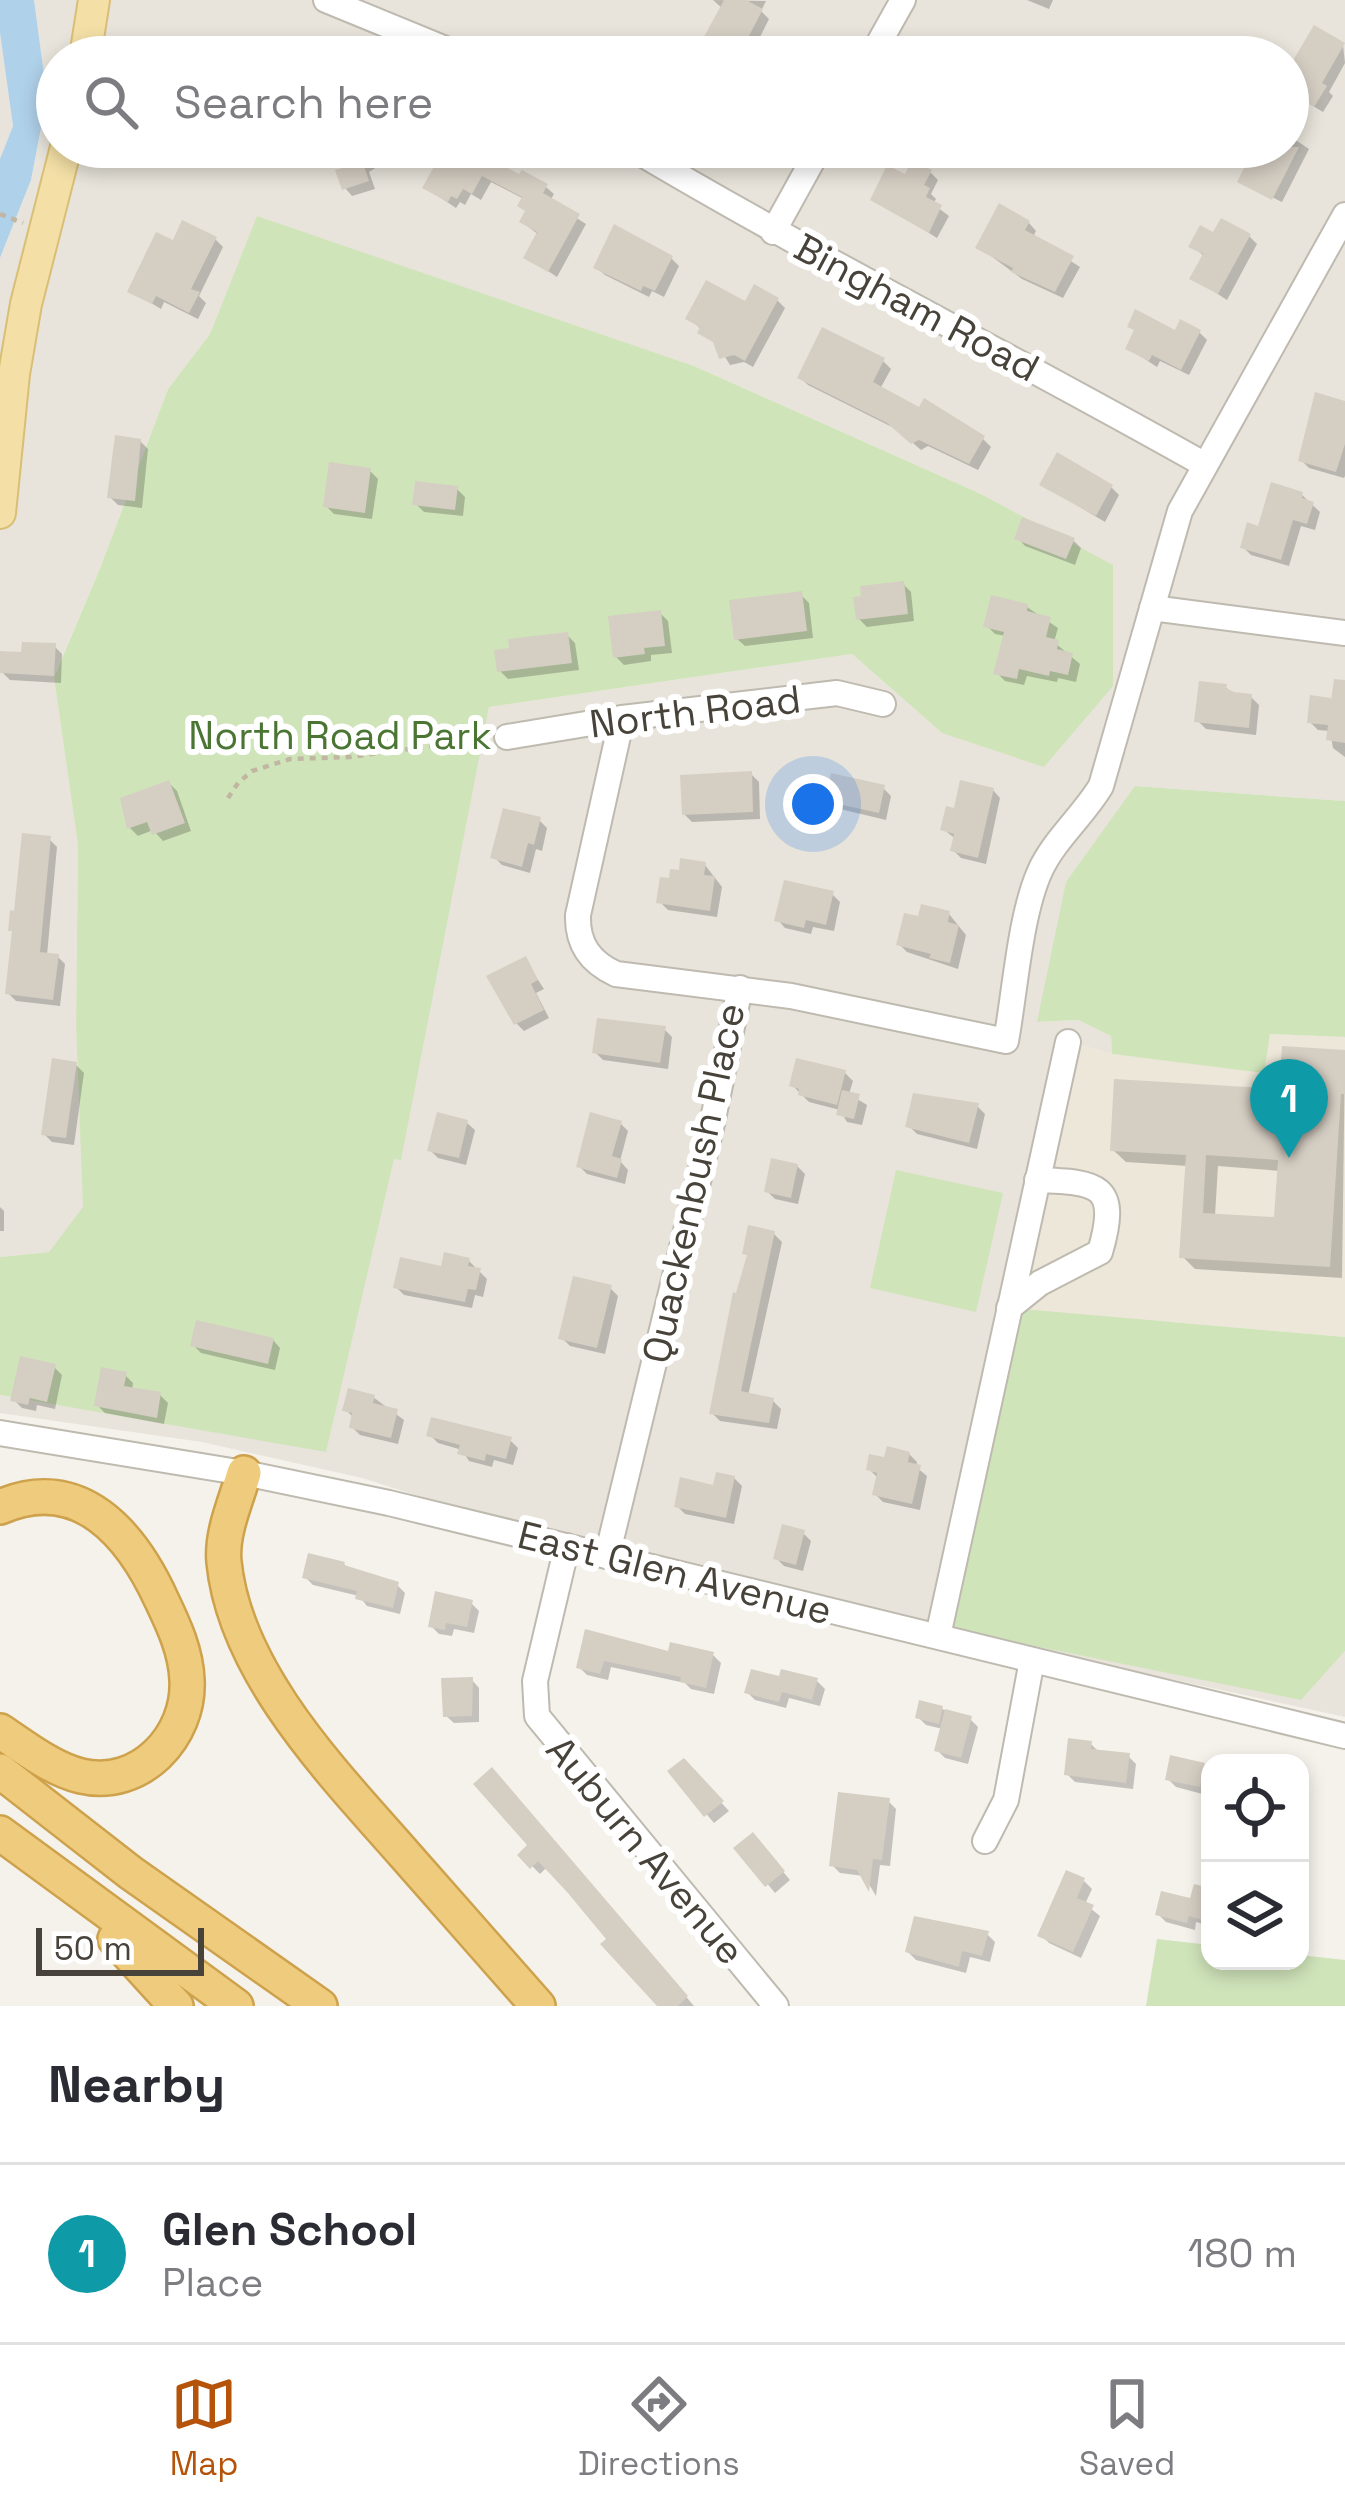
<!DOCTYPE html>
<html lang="en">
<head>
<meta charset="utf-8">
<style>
	body { margin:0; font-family:"Space Grotesk",sans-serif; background:#f7f7f7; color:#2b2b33 }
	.controls { position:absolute; right:36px; bottom:36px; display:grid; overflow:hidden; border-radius:24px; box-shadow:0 6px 18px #0003 }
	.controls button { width:108px; height:108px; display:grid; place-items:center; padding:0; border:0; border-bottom:3px solid #e1e1e2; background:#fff; color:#2b2b33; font:60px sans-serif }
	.scale { position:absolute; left:36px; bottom:30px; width:168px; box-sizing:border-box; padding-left:12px; border:6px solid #48433a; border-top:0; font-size:33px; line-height:42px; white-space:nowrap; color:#48433a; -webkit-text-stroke:9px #fff; paint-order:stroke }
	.you { position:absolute; left:813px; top:804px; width:42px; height:42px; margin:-30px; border:9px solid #fff; border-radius:50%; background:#1a73e8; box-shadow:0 0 0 18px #1a73e833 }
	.badge { display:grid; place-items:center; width:78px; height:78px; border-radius:50%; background:#b45309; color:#fff; font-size:39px; font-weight:700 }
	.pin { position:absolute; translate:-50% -99px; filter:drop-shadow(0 3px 6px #0008) }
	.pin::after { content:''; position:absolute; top:63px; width:42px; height:36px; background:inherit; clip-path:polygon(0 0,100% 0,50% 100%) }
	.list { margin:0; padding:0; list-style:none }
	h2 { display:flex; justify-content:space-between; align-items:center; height:156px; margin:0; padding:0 48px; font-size:51px }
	h2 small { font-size:39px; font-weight:400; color:#7c7c81 }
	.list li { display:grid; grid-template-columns:78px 1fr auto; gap:36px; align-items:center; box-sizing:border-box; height:180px; padding:0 48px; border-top:3px solid #e1e1e2 }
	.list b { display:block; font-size:45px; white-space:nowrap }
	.list p { margin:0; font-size:39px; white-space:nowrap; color:#7c7c81 }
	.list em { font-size:39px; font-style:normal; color:#7c7c81 }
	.icon { flex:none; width:66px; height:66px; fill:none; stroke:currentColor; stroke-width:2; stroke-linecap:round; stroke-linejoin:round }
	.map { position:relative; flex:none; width:1345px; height:2006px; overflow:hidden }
	.search { position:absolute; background:#fff; box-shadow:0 6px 18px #0003; left:36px; right:36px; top:36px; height:132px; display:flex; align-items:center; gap:30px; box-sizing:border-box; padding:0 42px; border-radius:66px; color:#7c7c81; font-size:45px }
	.sheet { height:336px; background:#fff }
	nav { display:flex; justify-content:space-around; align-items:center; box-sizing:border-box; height:168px; border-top:3px solid #e1e1e2; background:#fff; font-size:33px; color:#7c7c81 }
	nav a { display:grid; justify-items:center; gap:6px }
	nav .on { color:#b45309 }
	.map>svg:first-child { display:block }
</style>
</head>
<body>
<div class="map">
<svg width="1345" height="2006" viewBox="0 0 1345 2006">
	<rect width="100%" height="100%" fill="#f5f2ec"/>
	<!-- residential -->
	<g fill="#e8e4db" fill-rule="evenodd">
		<path d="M34,0H1345V801L1135,786L1037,1022L1078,1020L1111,1036L1112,1054L1069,1042L1300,1700L1345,1651V1717L607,1556L362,1478L202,1442L0,1413V1395L326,1451L489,707L852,654L942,733L1113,685L1112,565L981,494L694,366L257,217L210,334L168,389L99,571L54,676L78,846L76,1026L84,1208L49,1252L0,1257V258L31,180L47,98ZM57,57H1288V147H57Z"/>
		<path d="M0,33L13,126L0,159Z"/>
	</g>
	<!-- education -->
	<path fill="#ece7d8" d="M1270,1034L1345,1037V1337L1009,1308L1068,1042L1112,1054L1263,1072Z"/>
	<!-- green -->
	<g fill="#d0e4ba">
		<path d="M257,216L694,366L981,494L1113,565V686L1044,767L942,733L852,654L489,707L401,1160L394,1159L326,1452L0,1395V1257L49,1252L83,1207L76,1026L78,846L54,677L99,571L168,389L210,334Z"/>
		<path d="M1135,786L1345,801V1037L1270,1034L1264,1073L1112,1054L1111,1036L1078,1020L1037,1022L1066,882Z"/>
		<path d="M896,1170L1003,1193L976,1312L870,1288Z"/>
		<path d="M1009,1308L1345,1337V1651L1301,1700L941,1627Z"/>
		<path d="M1157,1939L1210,1945V1961H1300V1955L1345,1960V2006H1146Z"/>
	</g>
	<!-- water -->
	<path fill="#b0d1ea" d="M0,0H34L47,97L31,180L0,258V159L13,126L0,33Z"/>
	<!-- shadow -->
	<g fill="#0003" fill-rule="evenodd">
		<path d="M713,0L766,1L761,11L769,19L754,49L747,45L741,57H697L723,9Z"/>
		<path d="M1027,0H1053L1049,9Z"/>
		<path d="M1343,45L1345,63L1329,92L1333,96L1323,112L1288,91V75Z"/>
		<path d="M1288,135L1309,149L1282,202L1240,182L1259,147H1288Z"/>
		<path d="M339,147H390L372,153L377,167L369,172L375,189L352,196L345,188L347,170Z"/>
		<path d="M467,147L520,178L546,187L554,194L550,201L586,224L557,277L527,257L539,235L522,222L527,212L524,199L491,182L481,200L471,194L465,205L460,202L456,208L426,188L441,161L425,147Z"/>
		<path d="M930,172L938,180L931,194L936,199L933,204L949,216L937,238L874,199L906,178Z"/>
		<path d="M1029,223L1036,231L1033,237L1080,267L1063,298L1022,279L979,247Z"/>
		<path d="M1214,236H1249L1257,244L1227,300L1193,278L1205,257L1192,246Z"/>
		<path d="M215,239L223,247L199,296L206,303L198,319L164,302L161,309L131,291L174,244Z"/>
		<path d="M671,258L679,266L664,297L652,291L649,297L605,275L597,268Z"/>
		<path d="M777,300L785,308L753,367L744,362L730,365L718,345L689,318Z"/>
		<path d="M1199,332L1207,340L1189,375L1160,361L1157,367L1128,348L1176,334Z"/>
		<path d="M883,361L891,369L880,389L983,439L991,447L978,470L928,446L921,450L898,430L808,385L800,377Z"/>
		<path d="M1345,405V476L1344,478L1309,468L1301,460Z"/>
		<path d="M140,441L148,449L142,508L118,505L110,497Z"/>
		<path d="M370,471L378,479L372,519L334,514L326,506Z"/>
		<path d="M1043,485L1111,487L1119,495L1105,522Z"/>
		<path d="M457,489L465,497L463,516L424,512L416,504Z"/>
		<path d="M1302,495L1320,512L1315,530L1301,526L1289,566L1251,555L1243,547Z"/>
		<path d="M1018,538L1073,540L1081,548L1075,565L1025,546Z"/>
		<path d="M903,584L911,592L914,621L867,627L859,619L864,598Z"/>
		<path d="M801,595L809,603L813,638L745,646L736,638Z"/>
		<path d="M1027,607L1058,628L1054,642L1080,664L1076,682L1058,678L1057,682L1027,676L1024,685L1005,681L997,673L1006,636L995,634L987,626Z"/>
		<path d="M660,613L668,621L672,653L651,655V661L624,665L616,657Z"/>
		<path d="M567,635L575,643L579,670L508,679L500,671Z"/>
		<path d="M54,646L62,654L61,683L10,680L2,672Z"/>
		<path d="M1225,686L1231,693L1251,697L1259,705L1256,735L1206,729L1198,721Z"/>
		<path d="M1313,698L1345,702V757L1333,748L1330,731L1318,730L1310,722Z"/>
		<path d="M751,774L759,782L760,819L692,822L684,814Z"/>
		<path d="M169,783L177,791L191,831L163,841L153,830L138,836L130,828Z"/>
		<path d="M883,788L891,796L886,820L836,808L828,800Z"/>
		<path d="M993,790L1000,798L986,864L961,858L953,850L956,839L944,830L956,811Z"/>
		<path d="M539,820L547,828L542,851L536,849L530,873L502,865L494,857Z"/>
		<path d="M49,839L57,847L47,955L57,956L65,964L60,1006L16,1001L8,993L17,914Z"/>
		<path d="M705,865L722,887L717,917L668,910L660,902Z"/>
		<path d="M832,894L840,902L834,931L813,927L811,934L785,928L778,920Z"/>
		<path d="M949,914L966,935L958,969L907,952L899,944L920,920Z"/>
		<path d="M525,960L544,989L536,993L549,1018L524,1031L516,1023Z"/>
		<path d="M664,1029L672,1037L668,1069L603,1060L595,1052Z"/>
		<path d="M1345,1053L1342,1278L1195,1269L1183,1257L1188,1166L1126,1162L1113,1150L1282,1092ZM1218,1166L1280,1171L1277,1220L1215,1216Z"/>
		<path d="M76,1065L84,1073L74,1145L52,1142L44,1134Z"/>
		<path d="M845,1073L853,1081L849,1094L867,1105L862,1125L847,1122L840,1110L809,1102L792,1085Z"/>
		<path d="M977,1106L985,1114L977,1149L917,1134L909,1126Z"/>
		<path d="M467,1123L475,1130L466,1165L438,1158L430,1150Z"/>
		<path d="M620,1123L628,1131L620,1161L628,1170L625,1184L587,1174L579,1166Z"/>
		<path d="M797,1166L805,1174L798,1204L775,1199L767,1191Z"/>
		<path d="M0,1207L4,1211V1231H0Z"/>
		<path d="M774,1234L782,1242L748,1396L773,1401L781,1409L777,1429L720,1421L712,1413L749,1257Z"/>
		<path d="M469,1261L487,1279L483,1297L475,1295L472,1308L404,1295L396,1287Z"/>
		<path d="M610,1288L618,1296L605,1354L570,1346L562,1338Z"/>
		<path d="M273,1340L280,1348L275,1370L201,1353L193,1345Z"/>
		<path d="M54,1367L62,1375L55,1409L37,1405L36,1411L22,1408L14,1400Z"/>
		<path d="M125,1375L133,1383L132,1390L160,1395L168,1403L164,1424L105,1413L97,1405Z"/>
		<path d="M373,1397L404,1420L398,1444L360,1435L352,1427L354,1418L346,1410Z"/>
		<path d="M430,1435L510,1440L518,1448L513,1465L494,1460L492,1467L469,1461L462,1450L438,1443Z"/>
		<path d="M909,1454L917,1462L916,1467L927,1476L920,1510L883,1502L875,1494L879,1479L869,1469Z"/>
		<path d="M734,1478L742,1486L734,1524L685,1514L677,1506Z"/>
		<path d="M803,1533L811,1541L803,1571L784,1566L776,1558Z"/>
		<path d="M344,1564L349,1570L397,1585L405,1593L400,1614L367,1606L359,1596L313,1585L305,1577Z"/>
		<path d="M471,1603L479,1611L474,1633L454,1629L452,1636L439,1634L431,1626Z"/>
		<path d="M588,1633L670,1655H713L721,1663L714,1694L691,1689L685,1683L611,1667L608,1680L587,1675L579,1667Z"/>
		<path d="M472,1680L479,1688V1722L454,1723L445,1715Z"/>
		<path d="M781,1680L817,1681L825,1689L820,1706L789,1698L786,1708L755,1700L747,1692Z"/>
		<path d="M942,1709L970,1719L978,1727L968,1764L945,1758L937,1750L943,1729L926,1725L918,1717Z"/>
		<path d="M1091,1744L1100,1753L1128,1756L1136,1764L1133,1789L1075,1782L1067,1774Z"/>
		<path d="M1172,1759L1210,1768V1796L1176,1787L1168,1779Z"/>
		<path d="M684,1762L729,1811L714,1823L671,1772Z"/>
		<path d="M500,1779L694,2006H661L610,1939L547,1867L540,1874L521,1855L531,1846Z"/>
		<path d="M888,1801L896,1809L890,1866L880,1865L876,1896L864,1876L840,1873L832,1865Z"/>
		<path d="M760,1844L790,1880L775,1893L738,1848Z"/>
		<path d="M1084,1881L1092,1889L1085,1904L1100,1916L1081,1958L1049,1943L1041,1935Z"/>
		<path d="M1210,1891V1926L1196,1922L1195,1930L1166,1922L1158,1914Z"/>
		<path d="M987,1934L995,1942L990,1962L970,1957L966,1973L916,1960L908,1952Z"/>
	</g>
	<!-- building -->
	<g fill="#d5cec3" fill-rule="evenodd">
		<path d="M724,0H746L763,9L738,57H693Z"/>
		<path d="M1314,25L1345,43L1322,83L1327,86L1314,107L1288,92V69Z"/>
		<path d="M336,147H388L363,163L369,181L342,190L335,170L343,168Z"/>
		<path d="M445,147H469L519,174L522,170L548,184L543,193L580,214L548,272L523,258L537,232L519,222L525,211L517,206L522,197L482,176L472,194L463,189L457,199L451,196L448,202L422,188Z"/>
		<path d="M1255,147H1299L1272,200L1237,182Z"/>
		<path d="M912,160L932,170L924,185L930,188L926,197L942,205L929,233L870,200L887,165L905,174Z"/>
		<path d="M999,203L1030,221L1025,230L1074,256L1055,292L1011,272L1013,268L975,248Z"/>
		<path d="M1221,218L1251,234L1218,294L1189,279L1203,254L1188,247L1200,225L1213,232Z"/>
		<path d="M182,220L217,237L191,289L200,292L189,313L156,296L152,304L127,292L156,232L173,240Z"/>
		<path d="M614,224L673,256L655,291L643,286L641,291L593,268Z"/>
		<path d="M706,280L745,301L754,284L779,298L745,361L734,355L719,359L713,342L697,333L700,327L685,319Z"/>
		<path d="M1135,309L1175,330L1180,319L1201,330L1181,370L1152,355L1149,361L1125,349L1134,330L1127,327Z"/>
		<path d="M822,327L885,358L873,382L919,407L924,398L985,436L969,464L919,440L911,444L887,423L797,378Z"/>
		<path d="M1315,392L1345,401V444L1336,472L1298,461Z"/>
		<path d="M115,435L141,439L135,501L107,498Z"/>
		<path d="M1057,452L1113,485L1096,516L1039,485Z"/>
		<path d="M329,462L371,468L365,513L323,507Z"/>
		<path d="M415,481L458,486L455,510L412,505Z"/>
		<path d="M1271,482L1303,492L1302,498L1314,502L1307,524L1293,520L1281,560L1240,548L1247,522L1258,526Z"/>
		<path d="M1022,517L1075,538L1066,559L1014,539Z"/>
		<path d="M904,581L908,614L856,620L853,597L861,596L860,586Z"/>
		<path d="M802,591L807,631L734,640L729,600Z"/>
		<path d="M991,595L1028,604L1027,611L1051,617L1046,637L1059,640L1057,649L1073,653L1068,675L1050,671L1049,676L1019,669L1017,679L993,674L1004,632L983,627Z"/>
		<path d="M661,610L665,646L644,648L645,654L613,658L608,616Z"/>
		<path d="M568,632L572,663L497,672L494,650L509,648L508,639Z"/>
		<path d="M22,642L56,643L54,676L0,673V651L21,652Z"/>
		<path d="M1334,679L1345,680V743L1326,740L1328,725L1307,723L1310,695L1331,698V701Z"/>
		<path d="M1199,681L1227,684L1226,688L1234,692L1252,694L1249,728L1194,722Z"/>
		<path d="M752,771L753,812L682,815L680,775Z"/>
		<path d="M831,773L885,785L879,813L825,801Z"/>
		<path d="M169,780L185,823L152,835L147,822L127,829L120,798Z"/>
		<path d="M960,780L994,788L978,858L950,851L954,834L940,830L946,806L954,808Z"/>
		<path d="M503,808L541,817L534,845L528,843L522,867L490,858Z"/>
		<path d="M22,833L51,836L40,952L59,954L53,1000L5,994L12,931H8L10,910L14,911Z"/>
		<path d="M680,858L706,862L704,875L715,876L710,911L656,903L660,877L669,878L670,869L679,870Z"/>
		<path d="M784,880L834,891L826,925L806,920L804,928L774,921Z"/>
		<path d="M921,904L950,911L948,922L959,925L950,963L929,958L931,954L896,945L904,913L918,916Z"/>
		<path d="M526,956L538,980L531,984L544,1010L514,1025L486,976Z"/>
		<path d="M597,1018L666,1026L660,1063L592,1053Z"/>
		<path d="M1282,1046L1345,1050V1094H1341L1330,1267L1179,1258L1186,1155L1110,1151L1114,1079L1279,1089ZM1206,1155L1278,1160L1274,1217L1203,1213Z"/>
		<path d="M52,1058L77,1062L66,1138L41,1135Z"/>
		<path d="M796,1058L846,1070L837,1105L798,1095L799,1089L789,1086Z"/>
		<path d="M842,1090L860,1094L854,1119L836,1115Z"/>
		<path d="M913,1093L979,1103L969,1143L905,1127Z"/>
		<path d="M437,1112L468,1120L459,1158L427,1151Z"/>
		<path d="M590,1112L622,1121L612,1156L622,1159L617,1178L576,1167Z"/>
		<path d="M771,1158L798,1164L791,1198L764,1192Z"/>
		<path d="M748,1225L775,1231L741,1391L774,1398L769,1423L709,1414L733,1292L736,1293L747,1255L742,1254Z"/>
		<path d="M444,1252L470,1258L468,1266L481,1268L476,1290L468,1289L465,1302L393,1288L400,1257L441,1266Z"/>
		<path d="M573,1276L612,1285L597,1348L558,1339Z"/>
		<path d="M196,1320L274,1338L268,1364L190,1346Z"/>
		<path d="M20,1356L56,1364L47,1402L30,1398L28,1405L10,1401Z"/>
		<path d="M101,1367L127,1372L124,1386L161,1392L157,1418L94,1406Z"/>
		<path d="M348,1388L375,1395L373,1403L398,1409L391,1438L349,1428L352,1413L342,1411Z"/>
		<path d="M431,1417L512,1437L506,1459L486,1454L485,1461L457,1454L460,1445L426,1436Z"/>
		<path d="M887,1446L910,1452L908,1462L921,1465L912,1504L872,1495L877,1473L866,1470L869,1454L884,1457Z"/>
		<path d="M716,1472L735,1476L726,1518L674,1507L680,1477L713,1485Z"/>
		<path d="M782,1524L805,1530L796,1565L773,1559Z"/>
		<path d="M308,1553L345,1562L344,1565L399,1582L393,1608L355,1599L357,1591L302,1578Z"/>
		<path d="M435,1591L473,1600L467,1627L446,1623L445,1630L428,1627Z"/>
		<path d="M585,1629L668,1651L670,1642L714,1652L706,1688L680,1682L681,1677L604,1661L600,1674L576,1668Z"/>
		<path d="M751,1669L779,1676L781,1669L818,1678L812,1700L782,1692L779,1702L744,1693Z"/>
		<path d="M473,1677L472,1716L443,1717L441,1678Z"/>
		<path d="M919,1700L943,1706L939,1724L915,1718Z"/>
		<path d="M945,1709L972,1716L961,1758L934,1751Z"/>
		<path d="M1068,1738L1092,1741L1091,1749L1130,1753L1126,1783L1064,1775Z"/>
		<path d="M1170,1755L1205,1763L1200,1787L1165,1780Z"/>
		<path d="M684,1758L724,1801L704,1817L667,1771Z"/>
		<path d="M492,1767L688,1996L678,2006H657L600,1944L606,1939L567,1892L538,1861L530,1869L517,1855L527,1845L473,1784Z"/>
		<path d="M838,1792L890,1798L882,1860L873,1859L869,1892L857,1870L829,1866Z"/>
		<path d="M753,1832L785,1871L765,1887L733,1848Z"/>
		<path d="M1066,1870L1085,1878L1077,1898L1094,1905L1073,1952L1037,1936Z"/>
		<path d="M1194,1884L1210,1888V1922L1189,1916L1187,1923L1155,1915L1161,1891L1190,1898Z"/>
		<path d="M914,1916L989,1931L982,1956L962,1951L959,1967L905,1952Z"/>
	</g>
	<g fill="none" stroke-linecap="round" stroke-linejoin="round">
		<!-- minor casing -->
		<g stroke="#bfbab0" stroke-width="28">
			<g id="minor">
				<path d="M326,0L465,57"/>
				<path d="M871,57L903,0"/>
				<path d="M630,147C818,259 1014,357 1205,465"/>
				<path d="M773,232L820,147"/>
				<path d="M1152,608L1345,633"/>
				<path d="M622,718L578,915C577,944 590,962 616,974L791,996L1006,1041C1015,992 1020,915 1040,871C1054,840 1083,816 1101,786L1180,511L1345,215"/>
				<path d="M507,737L622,718L837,693L883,704"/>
				<path d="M1009,1308L1040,1283L1100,1252C1120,1184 1098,1182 1037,1180"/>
				<path d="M0,1433L244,1473L389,1503L1345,1736"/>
				<path d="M567,1546L535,1681L537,1716L776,2006"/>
				<path d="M607,1556L712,1124L740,988"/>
				<path d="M938,1636L1068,1042"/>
				<path d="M985,1841L1006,1800L1032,1660"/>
			</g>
		</g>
		<!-- major casing -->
		<g stroke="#d9be76" stroke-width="34">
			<g id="major">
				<path d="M85,57L94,0"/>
				<path d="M0,513L14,374L26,304L66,147"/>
			</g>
		</g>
		<!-- highway casing -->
		<g stroke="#cea24d" stroke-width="38">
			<g id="highway">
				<path d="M244,1473C236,1501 221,1533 224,1562C235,1674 335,1775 405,1855C449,1905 494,1956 538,2006"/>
				<path d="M0,1507C80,1472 132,1535 162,1601C174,1626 186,1652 187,1680C190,1736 140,1790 81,1776C52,1769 24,1747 0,1731"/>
				<path d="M0,1771L131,1873L320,2006"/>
				<path d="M0,1833L236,2006"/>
				<path d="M115,1939L176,2006"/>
			</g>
		</g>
		<!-- path -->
		<g stroke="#c0b6a2" stroke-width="4.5" stroke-dasharray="6 6" stroke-linecap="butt">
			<path d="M0,214L23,223"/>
			<path d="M228,798L238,783L252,771L290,759L350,757L483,739"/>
		</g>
		<!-- minor -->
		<use href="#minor" stroke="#fff" stroke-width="24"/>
		<!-- major -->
		<use href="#major" stroke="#f4e0a6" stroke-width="30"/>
		<!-- highway -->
		<use href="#highway" stroke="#efcc7d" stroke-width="33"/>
	</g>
	<g text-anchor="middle" stroke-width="12" stroke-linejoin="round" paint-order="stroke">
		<!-- street labels -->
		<g font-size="39" fill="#48433a" stroke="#fff">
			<text transform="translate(917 307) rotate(28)" y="14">Bingham Road</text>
			<text transform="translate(695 711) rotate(-7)" y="14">North Road</text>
			<text transform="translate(693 1183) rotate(-78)" y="14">Quackenbush Place</text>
			<text transform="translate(675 1572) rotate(14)" y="14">East Glen Avenue</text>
			<text transform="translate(646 1850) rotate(50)" y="14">Auburn Avenue</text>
		</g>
		<!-- park labels -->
		<g font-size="39" fill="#4a7533" stroke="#fff">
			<text x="340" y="749">North Road Park</text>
		</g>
	</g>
</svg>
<div class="controls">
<button><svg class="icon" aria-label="locate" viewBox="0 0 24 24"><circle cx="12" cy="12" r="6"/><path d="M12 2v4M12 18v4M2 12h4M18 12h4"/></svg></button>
<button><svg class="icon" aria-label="layers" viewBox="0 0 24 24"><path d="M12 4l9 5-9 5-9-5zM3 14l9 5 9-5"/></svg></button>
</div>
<div class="scale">50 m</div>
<div class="you"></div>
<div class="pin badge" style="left:1289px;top:1158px;background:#0f9aa8">1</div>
<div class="search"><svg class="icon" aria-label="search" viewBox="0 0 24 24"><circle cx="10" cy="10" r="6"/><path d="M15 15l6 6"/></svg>Search here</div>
</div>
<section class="sheet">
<h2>Nearby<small></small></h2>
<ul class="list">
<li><span class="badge" style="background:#0f9aa8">1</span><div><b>Glen School</b><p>Place</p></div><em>180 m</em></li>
</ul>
</section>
<nav>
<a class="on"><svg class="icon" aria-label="map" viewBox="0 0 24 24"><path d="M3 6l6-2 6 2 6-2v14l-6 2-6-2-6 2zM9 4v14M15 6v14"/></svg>Map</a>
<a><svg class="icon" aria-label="directions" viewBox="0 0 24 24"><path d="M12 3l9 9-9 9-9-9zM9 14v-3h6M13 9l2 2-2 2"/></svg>Directions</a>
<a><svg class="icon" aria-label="saved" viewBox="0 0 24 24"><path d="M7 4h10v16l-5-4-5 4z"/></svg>Saved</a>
</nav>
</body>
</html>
